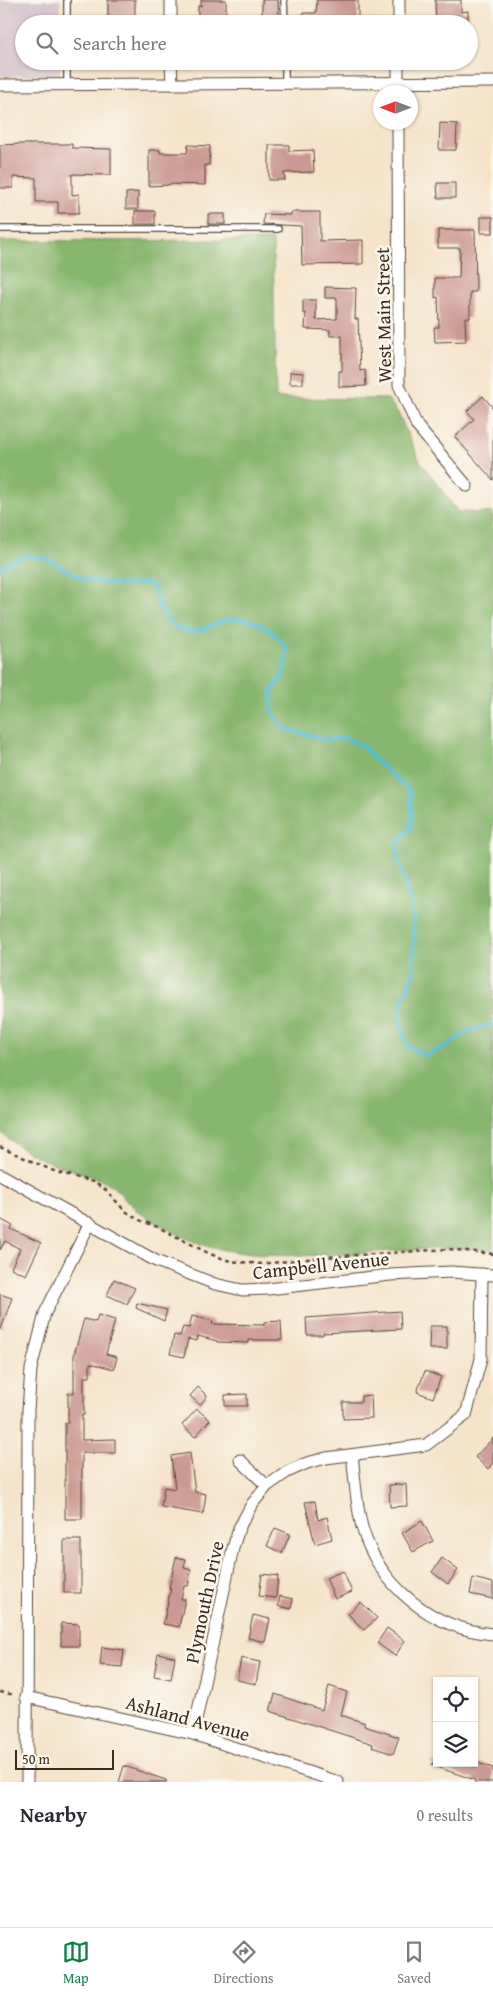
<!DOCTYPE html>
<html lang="en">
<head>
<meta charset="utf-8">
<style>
	body { margin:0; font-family:"Gentium Book Plus",serif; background:#f2f2f3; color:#2b2b33 }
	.controls { position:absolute; right:15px; bottom:15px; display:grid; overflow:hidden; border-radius:0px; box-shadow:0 1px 4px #0004 }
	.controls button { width:45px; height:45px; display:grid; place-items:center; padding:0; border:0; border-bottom:1px solid #e1e1e2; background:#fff; color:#2b2b33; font:25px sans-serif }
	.compass { position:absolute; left:373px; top:85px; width:45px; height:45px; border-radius:50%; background:#fff; box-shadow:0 1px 4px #0004; rotate:270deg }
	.scale { position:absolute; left:15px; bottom:12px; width:99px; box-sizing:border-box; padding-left:5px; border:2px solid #3b2a1e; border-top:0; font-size:14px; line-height:18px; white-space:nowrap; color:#3b2a1e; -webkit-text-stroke:4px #fbf7ec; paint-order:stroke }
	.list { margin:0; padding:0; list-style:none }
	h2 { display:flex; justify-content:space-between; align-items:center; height:65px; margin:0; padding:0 20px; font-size:21px }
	h2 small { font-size:16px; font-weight:400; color:#7c7c81 }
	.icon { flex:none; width:28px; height:28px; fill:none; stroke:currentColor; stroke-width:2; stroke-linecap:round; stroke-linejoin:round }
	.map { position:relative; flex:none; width:493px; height:1782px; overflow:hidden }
	.search { position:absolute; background:#fff; box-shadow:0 1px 4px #0004; left:15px; right:15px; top:15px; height:55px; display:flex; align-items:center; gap:12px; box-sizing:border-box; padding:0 18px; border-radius:28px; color:#7c7c81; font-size:19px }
	.sheet { height:145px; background:#fff }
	nav { display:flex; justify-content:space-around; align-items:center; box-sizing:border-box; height:70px; border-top:1px solid #e1e1e2; background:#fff; font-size:14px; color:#7c7c81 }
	nav a { display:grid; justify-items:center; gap:2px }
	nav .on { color:#0b8043 }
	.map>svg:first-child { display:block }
</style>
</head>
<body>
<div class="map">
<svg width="493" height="1782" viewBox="0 0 493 1782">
	<rect width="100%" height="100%" fill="#fbf7ec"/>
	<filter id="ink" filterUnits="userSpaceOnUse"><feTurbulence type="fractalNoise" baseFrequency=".02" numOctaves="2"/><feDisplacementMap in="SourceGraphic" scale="10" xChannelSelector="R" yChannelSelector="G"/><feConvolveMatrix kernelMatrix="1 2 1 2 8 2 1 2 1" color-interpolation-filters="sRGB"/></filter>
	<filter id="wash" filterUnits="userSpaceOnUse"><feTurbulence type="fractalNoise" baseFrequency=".0096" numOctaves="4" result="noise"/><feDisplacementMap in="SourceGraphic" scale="20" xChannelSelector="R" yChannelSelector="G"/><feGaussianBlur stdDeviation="1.12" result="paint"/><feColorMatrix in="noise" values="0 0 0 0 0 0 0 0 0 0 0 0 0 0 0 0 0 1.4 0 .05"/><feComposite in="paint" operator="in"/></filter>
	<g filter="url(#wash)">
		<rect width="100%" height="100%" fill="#f5e4ca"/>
		<!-- industrial -->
		<path fill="#d1bdc9" d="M0,0H60V24H24V61H60V75L0,76Z"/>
		<!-- forest -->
		<path fill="#87b66e" stroke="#617046" d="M273,240L276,398L388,399L398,413L420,461L458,512L493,513V1250C401,1242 303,1268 214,1248C194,1244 159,1225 142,1214C130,1207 123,1194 112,1186C100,1177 67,1169 52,1163C32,1156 16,1145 0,1132V241Z"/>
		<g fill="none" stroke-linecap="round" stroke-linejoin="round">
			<!-- stream -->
			<path stroke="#55bdd3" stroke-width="4" d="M0,567L24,556L48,559L82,579L104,583L126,585L145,583L154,587C157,608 170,634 196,631C209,630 221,619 232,619C258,618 272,630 287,648L283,676L272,691L271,711L285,729L327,740L344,738L363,746L374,759L410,791L412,815L411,827L397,845L398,856L413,911L414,974L404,996L400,1017L407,1045L425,1056L446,1047L467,1032L493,1024"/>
		</g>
		<g id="blocks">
			<!-- building -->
			<g fill="#cb9993">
				<rect x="108" y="0" width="27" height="24"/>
				<path d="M201,0H226V24H198V6H201Z"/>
				<path d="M262,0H278L279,17H262Z"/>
				<path d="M317,0H358V24H302L303,13H316Z"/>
				<path d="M435,0H461V12L468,11V24H436Z"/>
				<path d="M440,123L457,124L456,150H439Z"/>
				<path d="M20,144H72V148L111,149V175L72,174V195L79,194V213H58V202H36V178L13,177V188H0V145Z"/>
				<path d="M188,145L210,146L209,165H205V185L169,184V185L149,186V150H160V153H187Z"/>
				<path d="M269,145H289V151L313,150L314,172L284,173L285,180H269Z"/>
				<path d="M437,183H455V198H438Z"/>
				<path d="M138,192V209H126V193Z"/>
				<rect x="135" y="211" width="20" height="13"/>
				<path d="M291,212H320V241L363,240V264L302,265L301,226L263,224L264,214L291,215Z"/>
				<rect x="208" y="214" width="17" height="10"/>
				<rect x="481" y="217" width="12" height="16"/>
				<path d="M438,230H475L476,292H470V318H465L466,341L435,342L434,327H439L438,297L435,298V278H459L460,248H438Z"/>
				<path d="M325,287L356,288L355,319H358L360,371L365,370L366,386L339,387V371H342V336H330V330L305,329L306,313H303V300H316V320L337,319V298H325Z"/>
				<path d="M290,372L303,373V384H290Z"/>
				<path d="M483,396L493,408V480L455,437L474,419L467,411Z"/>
				<path d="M0,1219L13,1226L11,1229L41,1243L26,1275L11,1268L20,1249L5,1241L0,1250Z"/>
				<path d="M114,1279L135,1288L127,1304L107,1295Z"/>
				<path d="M0,1294L12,1298L1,1329H0Z"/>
				<path d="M137,1303L167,1310L164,1321L136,1308Z"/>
				<path d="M400,1311L401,1329L323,1333V1335H307L306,1318Z"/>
				<path d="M98,1315L115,1320L106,1354L117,1357L114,1369L90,1363V1377H84V1415H82V1440L115,1439V1453H82V1519H65V1423H68V1393H74V1355L84,1319L96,1322Z"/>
				<path d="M192,1316L213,1321L212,1324L264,1325V1322L281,1321L282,1340H249V1343L217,1342V1341L198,1336L197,1341L188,1339L184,1357L170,1354L174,1335L180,1336L183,1327L189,1328Z"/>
				<path d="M430,1326H447V1349H429Z"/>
				<path d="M425,1371L441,1377L433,1398L417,1392Z"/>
				<path d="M198,1387L207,1396L200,1405L190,1396Z"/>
				<path d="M247,1394V1406H225V1395Z"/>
				<path d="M371,1395L372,1418L343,1419V1402H361V1396Z"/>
				<path d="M197,1409L210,1420L195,1437L182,1425Z"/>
				<path d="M493,1438V1463L488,1469L475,1457Z"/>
				<path d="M190,1453L195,1492L206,1494L203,1514L161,1507L164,1487L175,1489L171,1456Z"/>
				<path d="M406,1484L407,1506L390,1507L389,1485Z"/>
				<path d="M315,1501L318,1520L327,1517L332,1539L315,1544L305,1502Z"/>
				<path d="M422,1521L433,1541L413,1552L402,1533Z"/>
				<path d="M275,1528L290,1534L282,1553L267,1546Z"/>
				<rect x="64" y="1540" width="17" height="53"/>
				<path d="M176,1557L186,1559L184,1568L191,1570L188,1586H184L181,1599H185L179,1627L163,1624L171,1588H169Z"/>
				<path d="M442,1558L458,1570L448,1584L432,1572Z"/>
				<path d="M343,1571L352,1592L335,1599L326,1578Z"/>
				<path d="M262,1574L278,1576L276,1598L259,1596Z"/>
				<path d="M473,1578L493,1583V1599L470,1594Z"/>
				<path d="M280,1596L293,1599L291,1609L278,1606Z"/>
				<path d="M361,1602L377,1618L364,1630L348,1614Z"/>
				<path d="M253,1615L270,1619L265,1642L248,1638Z"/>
				<path d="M61,1623L79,1624V1646H61Z"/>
				<path d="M387,1628L405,1641L395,1656L377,1643Z"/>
				<path d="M102,1647L124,1650L122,1667L100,1665Z"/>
				<path d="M158,1653L175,1657L171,1679L154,1676Z"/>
				<path d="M241,1658L260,1662L256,1684L237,1680Z"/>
				<path d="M329,1686L347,1692L341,1715L365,1723L364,1726L399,1737L393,1754L372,1747L373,1744L270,1711L275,1694L322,1710Z"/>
				<path d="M432,1763H478L493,1768V1782H474L475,1780L431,1765Z"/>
				<path d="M124,1766L166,1780V1782H119Z"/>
			</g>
		</g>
	</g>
	<g filter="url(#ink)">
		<use href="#blocks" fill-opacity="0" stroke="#574638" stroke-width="1"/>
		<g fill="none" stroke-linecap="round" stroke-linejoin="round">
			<!-- service casing -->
			<g stroke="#574638" stroke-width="8">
				<g id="service">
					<path d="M67,0V24"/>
					<path d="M284,0L285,24"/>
					<path d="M67,61V85"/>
					<path d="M285,61V83"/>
					<path d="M0,229H278"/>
				</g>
			</g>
			<!-- minor casing -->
			<g stroke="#574638" stroke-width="13">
				<g id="minor">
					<path d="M171,0V24"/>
					<path d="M399,24V0"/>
					<path d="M171,61L172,84"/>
					<path d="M0,85L493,82"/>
					<path d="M398,92V61"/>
					<path d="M398,122L399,385L417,426L467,486"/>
					<path d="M0,1174L156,1261L215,1284L242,1290L268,1289L390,1275L451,1272L493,1275"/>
					<path d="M352,1455C355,1479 356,1504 362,1527C379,1586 432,1629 493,1634"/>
					<path d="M240,1460L267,1486"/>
					<path d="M26,1697L193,1734L338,1782"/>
					<path d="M193,1734L233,1548L239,1528L252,1504L267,1486L287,1472L307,1463L326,1458L426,1445L466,1415L481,1359L482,1274"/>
					<path d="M27,1782L28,1410L31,1369L45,1313L90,1223"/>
				</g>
			</g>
			<!-- path -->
			<g stroke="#574638" stroke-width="2.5" stroke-dasharray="4 4" stroke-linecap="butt">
				<path d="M0,1147L56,1172L93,1182L106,1190L124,1210L137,1219L160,1228L210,1254L230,1261L261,1264L327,1257L449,1249L493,1254"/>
				<path d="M0,1692L15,1695"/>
			</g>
			<!-- service -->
			<use href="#service" stroke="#fff" stroke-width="5.5"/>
			<!-- minor -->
			<use href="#minor" stroke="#fff" stroke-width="11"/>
		</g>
	</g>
	<g text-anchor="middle" stroke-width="5" stroke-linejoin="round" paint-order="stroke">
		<!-- street labels -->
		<g font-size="19" fill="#3b2a1e" stroke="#fbf7ec">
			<text transform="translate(383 315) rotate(-91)" y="7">West Main Street</text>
			<text transform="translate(321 1265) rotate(-6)" y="7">Campbell Avenue</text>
			<text transform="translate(204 1602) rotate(-78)" y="7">Plymouth Drive</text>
			<text transform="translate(188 1718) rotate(15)" y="7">Ashland Avenue</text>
		</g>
	</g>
</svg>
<div class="controls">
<button><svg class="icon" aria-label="locate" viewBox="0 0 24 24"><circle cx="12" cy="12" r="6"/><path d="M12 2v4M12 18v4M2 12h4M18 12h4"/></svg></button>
<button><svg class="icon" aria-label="layers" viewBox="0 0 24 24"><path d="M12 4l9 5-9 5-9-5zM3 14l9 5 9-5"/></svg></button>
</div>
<svg class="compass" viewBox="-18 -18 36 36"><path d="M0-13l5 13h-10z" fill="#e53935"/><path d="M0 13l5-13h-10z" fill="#7c7c81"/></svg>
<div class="scale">50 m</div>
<div class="search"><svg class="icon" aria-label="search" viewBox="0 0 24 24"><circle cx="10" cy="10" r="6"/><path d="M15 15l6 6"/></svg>Search here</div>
</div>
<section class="sheet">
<h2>Nearby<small>0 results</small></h2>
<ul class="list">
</ul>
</section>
<nav>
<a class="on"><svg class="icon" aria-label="map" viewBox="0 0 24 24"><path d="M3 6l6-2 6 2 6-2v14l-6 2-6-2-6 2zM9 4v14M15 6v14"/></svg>Map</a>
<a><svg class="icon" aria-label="directions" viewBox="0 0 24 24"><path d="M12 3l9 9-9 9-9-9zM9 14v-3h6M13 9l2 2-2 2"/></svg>Directions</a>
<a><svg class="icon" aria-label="saved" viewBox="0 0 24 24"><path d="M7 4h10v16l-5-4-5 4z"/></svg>Saved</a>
</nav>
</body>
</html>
